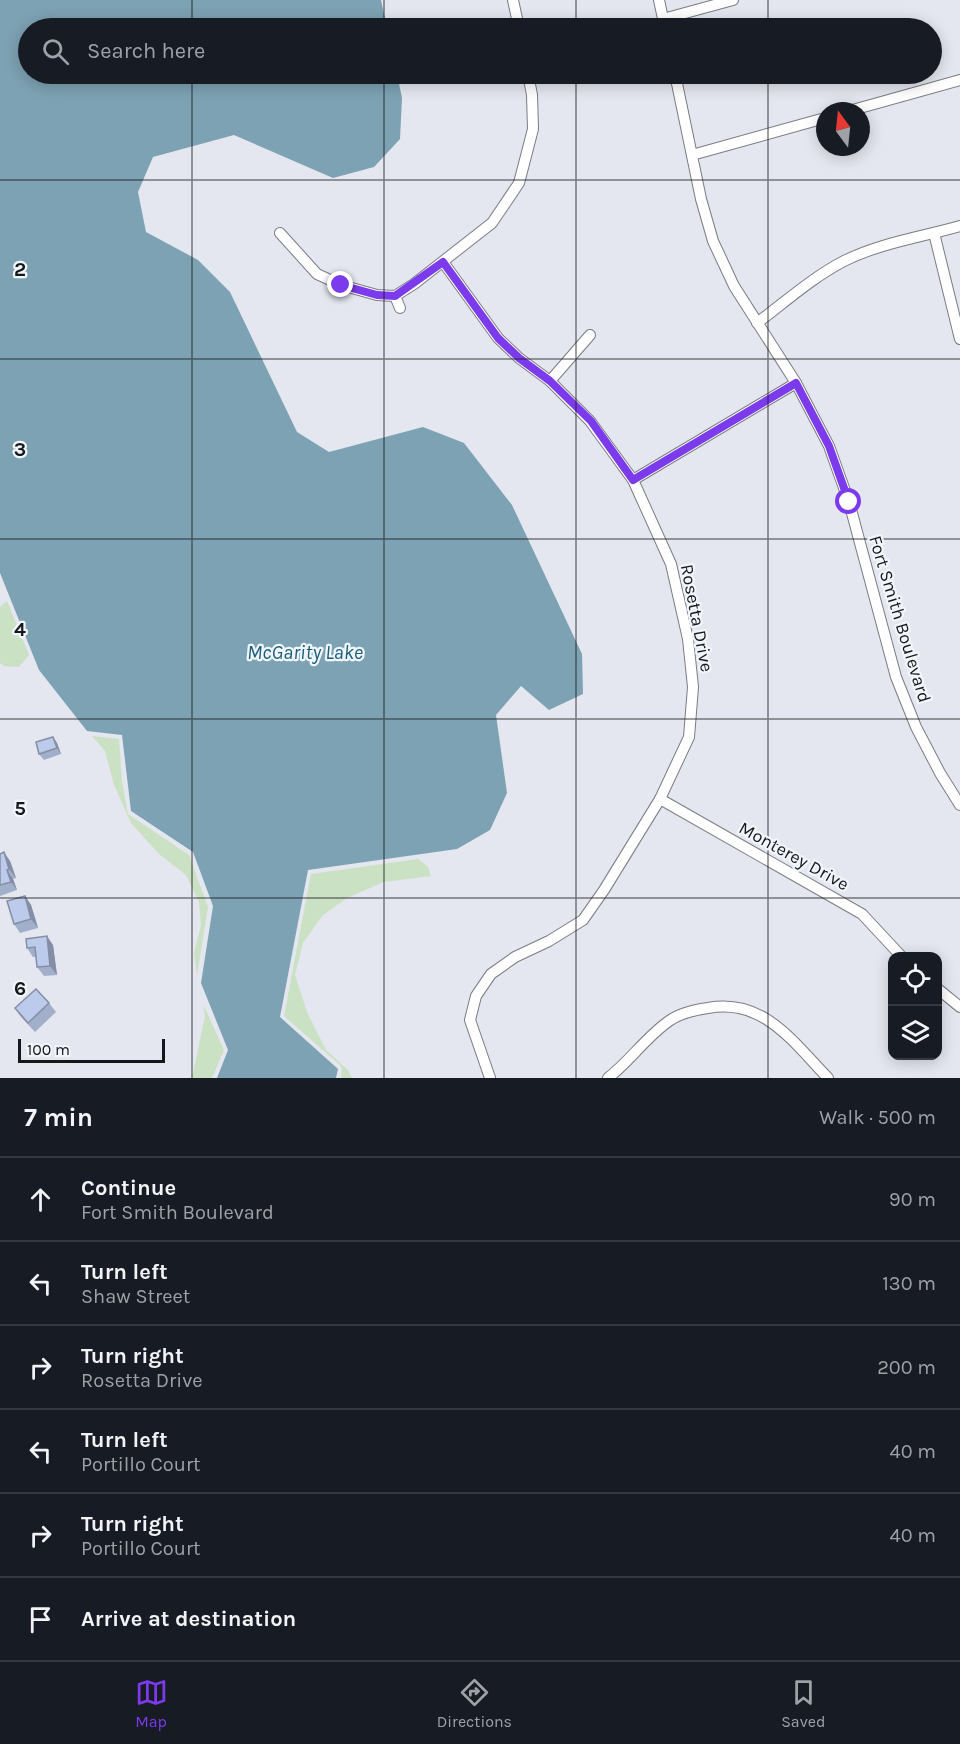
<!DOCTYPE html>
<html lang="en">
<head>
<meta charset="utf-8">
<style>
	body { margin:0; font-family:Karla,sans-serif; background:#20242c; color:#f1f3f6 }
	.controls { position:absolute; right:18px; bottom:18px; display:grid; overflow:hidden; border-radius:12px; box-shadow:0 3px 15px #0003 }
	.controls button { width:54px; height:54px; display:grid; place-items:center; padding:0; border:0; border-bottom:2px solid #363941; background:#171b24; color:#f1f3f6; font:30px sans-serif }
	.compass { position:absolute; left:816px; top:102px; width:54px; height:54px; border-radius:50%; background:#171b24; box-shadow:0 3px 15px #0003; rotate:345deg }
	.scale { position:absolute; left:18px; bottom:15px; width:147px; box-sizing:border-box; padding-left:6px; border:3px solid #151719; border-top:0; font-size:16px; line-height:21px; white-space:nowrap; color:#151719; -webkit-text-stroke:4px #f1f5fc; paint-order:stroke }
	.stop { position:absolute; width:18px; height:18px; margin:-14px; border:4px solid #7c3aed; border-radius:50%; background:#fff }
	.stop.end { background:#7c3aed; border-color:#fff; box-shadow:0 2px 6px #0008 }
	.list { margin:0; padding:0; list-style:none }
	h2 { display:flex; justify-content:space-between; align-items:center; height:78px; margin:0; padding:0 24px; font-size:26px }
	h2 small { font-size:20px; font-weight:400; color:#9ea1a6 }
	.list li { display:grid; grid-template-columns:39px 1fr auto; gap:18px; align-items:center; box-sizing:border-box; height:84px; padding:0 24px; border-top:2px solid #363941 }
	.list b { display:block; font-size:22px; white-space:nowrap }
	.list p { margin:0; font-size:20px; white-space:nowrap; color:#9ea1a6 }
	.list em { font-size:20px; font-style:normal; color:#9ea1a6 }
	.icon { flex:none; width:33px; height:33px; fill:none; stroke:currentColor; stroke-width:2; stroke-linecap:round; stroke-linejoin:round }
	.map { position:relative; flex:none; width:960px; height:1078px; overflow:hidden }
	.search { position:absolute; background:#171b24; box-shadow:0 3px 15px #0003; left:18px; right:18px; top:18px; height:66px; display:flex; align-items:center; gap:15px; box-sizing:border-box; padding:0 21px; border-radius:33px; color:#9ea1a6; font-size:22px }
	.sheet { height:582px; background:#171b24 }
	nav { display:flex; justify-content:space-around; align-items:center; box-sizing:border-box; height:84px; border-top:2px solid #363941; background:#171b24; font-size:16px; color:#9ea1a6 }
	nav a { display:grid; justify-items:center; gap:3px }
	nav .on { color:#7c3aed }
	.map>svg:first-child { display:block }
</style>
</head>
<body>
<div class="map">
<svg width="960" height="1078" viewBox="0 0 960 1078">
	<rect width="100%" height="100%" fill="#e4e7ef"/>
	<!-- green -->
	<g fill="#cbe1c4">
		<path d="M7,601L29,655L19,667L4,666L0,663V607Z"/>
		<path d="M92,736L119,739L122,781L128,814L189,855L208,907L197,975L194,953L201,925L199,902L186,875L159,854L131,823L114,785L105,751Z"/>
		<path d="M418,859L428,867L431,876L384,882L347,898L322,916L303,943L295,975L307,1012L326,1050L348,1070L352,1078H341L342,1069L340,1065L284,1016L311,874Z"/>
		<path d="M203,1004L224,1050L212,1078H192L205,1016Z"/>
	</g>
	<!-- water -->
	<path fill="#7da2b3" d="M0,0H381L387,28H28V74H397L402,98L400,139L374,167L333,178L234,135L153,157L138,192L146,232L198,260L230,292L297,432L329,452L423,427L464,443L512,505L582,654L583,694L549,710L521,686L496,715L507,793L490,830L457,849L308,870L280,1017L338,1069L336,1078H217L228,1050L201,983L213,906L193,852L131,811L122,735L87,731L39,670L0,573Z"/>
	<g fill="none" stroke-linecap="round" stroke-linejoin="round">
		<!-- minor casing -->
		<g stroke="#797c82" stroke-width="12">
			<g id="minor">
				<path d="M513,0L519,28"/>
				<path d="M659,0L665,28"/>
				<path d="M663,19L733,0"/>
				<path d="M675,74L701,199L713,241L734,286L796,383L829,446L849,502L896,677L916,727L940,773L960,805"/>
				<path d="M849,111L960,80"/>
				<path d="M692,155L825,118"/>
				<path d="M280,233L317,274L341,285L377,295L395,296L414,284L492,223L519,183L533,129L532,95L528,74"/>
				<path d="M934,233L960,339"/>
				<path d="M443,262L498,338L519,358L550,381L590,421L633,480L671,564L688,639L693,687L689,737L660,799L604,890L583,920L549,941L515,957L491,974L476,996L470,1020L490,1078"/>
				<path d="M395,296L400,308"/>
				<path d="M757,323C785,302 813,277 844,261C880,243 921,237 960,226"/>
				<path d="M550,381L590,335"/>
				<path d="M633,480L796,383"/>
				<path d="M660,799L862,914L902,957"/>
				<path d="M938,989L960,1007"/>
				<path d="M608,1078C630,1061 646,1037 669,1021C680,1013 694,1010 708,1008C764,998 793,1042 828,1078"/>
			</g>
		</g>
		<!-- minor -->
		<use href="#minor" stroke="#fff" stroke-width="10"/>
	</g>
	<!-- wall -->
	<g fill="#a2afca">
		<path d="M53,737L57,743L61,754L44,760L39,754Z"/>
		<path d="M0,854L10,861L16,878L13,879L17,890L0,896Z"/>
		<path d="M25,896L31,905L38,928L20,933L14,924Z"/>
		<path d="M53,945L57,975L44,976L37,967L36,957H33L27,948Z"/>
		<path d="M49,1003L56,1012L35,1032L21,1017L15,1008Z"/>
	</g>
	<!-- shaded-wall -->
	<g fill="#848ea4">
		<path d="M53,737L57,743L61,754L57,748Z"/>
		<path d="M4,852L10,861L16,878L9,869Z"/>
		<path d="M7,870L13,879L17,890L11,882Z"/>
		<path d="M25,896L31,905L38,928L31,919Z"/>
		<path d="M47,936L53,945L57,975L50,966Z"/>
	</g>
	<!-- building -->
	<g fill="#bccbeb" stroke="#848ea4" stroke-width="1.5">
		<path d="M53,737L57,748L39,754L36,742Z"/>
		<path d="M4,852L9,869L7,870L11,882L0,885V854Z"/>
		<path d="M25,896L31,919L14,924L7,901Z"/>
		<path d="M47,936L50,966L37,967L35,947L27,948L26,939Z"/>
		<path d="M36,989L49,1003L28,1023L15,1008Z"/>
	</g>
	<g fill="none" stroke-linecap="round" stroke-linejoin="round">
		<!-- route -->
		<path stroke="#7c3aed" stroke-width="8" d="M341,285L377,295L395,296L443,262L498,338L519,358L550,381L591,421L633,480L796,383L829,446L849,502"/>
	</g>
	<!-- grid -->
	<path fill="none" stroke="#151719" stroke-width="1.5" stroke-opacity="0.55" d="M192,0V28M384,0V28M576,0V28M768,0V28M192,74V1078M384,74V1078M576,74V1078M768,74V1078M0,180H960M0,359H960M0,539H960M0,719H960M0,898H960"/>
	<g text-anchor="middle" stroke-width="4.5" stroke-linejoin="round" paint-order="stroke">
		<!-- street labels -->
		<g font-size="18" fill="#151719" stroke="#f1f5fc">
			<text transform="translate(697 618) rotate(79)" y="6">Rosetta Drive</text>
			<text transform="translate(900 619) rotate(73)" y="6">Fort Smith Boulevard</text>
			<text transform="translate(794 856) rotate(29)" y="6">Monterey Drive</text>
		</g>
		<!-- water labels -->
		<g font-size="20" font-style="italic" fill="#1a5d78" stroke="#f1f5fc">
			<text x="305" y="659">McGarity Lake</text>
		</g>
	</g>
	<g font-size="20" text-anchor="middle" font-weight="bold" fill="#151719" stroke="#f1f5fc" stroke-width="4.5" stroke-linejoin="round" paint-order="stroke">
		<text x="20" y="276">2</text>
		<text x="20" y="456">3</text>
		<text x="20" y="636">4</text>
		<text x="20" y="815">5</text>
		<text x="20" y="995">6</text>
	</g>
</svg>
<div class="controls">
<button><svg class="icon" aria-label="locate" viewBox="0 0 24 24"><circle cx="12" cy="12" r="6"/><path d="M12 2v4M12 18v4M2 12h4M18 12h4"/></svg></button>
<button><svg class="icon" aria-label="layers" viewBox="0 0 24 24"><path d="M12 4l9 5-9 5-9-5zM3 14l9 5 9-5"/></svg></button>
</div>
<svg class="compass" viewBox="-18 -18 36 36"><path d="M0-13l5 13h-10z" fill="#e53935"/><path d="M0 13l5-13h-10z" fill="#9ea1a6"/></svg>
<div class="scale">100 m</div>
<div class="stop" style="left:849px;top:502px"></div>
<div class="stop end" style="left:341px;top:285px"></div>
<div class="search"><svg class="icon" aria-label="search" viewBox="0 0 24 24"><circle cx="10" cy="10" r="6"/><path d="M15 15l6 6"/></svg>Search here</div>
</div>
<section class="sheet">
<h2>7 min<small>Walk · 500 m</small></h2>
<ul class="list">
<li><svg class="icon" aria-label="ahead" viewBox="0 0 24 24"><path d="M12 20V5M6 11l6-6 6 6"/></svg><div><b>Continue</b><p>Fort Smith Boulevard</p></div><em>90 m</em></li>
<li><svg class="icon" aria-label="left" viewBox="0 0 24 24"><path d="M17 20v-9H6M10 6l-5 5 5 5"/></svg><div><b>Turn left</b><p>Shaw Street</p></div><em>130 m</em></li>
<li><svg class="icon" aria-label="right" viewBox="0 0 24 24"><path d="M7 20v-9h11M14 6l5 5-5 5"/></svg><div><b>Turn right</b><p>Rosetta Drive</p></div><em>200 m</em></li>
<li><svg class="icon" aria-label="left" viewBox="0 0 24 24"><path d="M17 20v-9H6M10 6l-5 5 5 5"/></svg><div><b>Turn left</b><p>Portillo Court</p></div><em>40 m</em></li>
<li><svg class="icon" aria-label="right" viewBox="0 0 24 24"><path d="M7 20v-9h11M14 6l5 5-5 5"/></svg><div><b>Turn right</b><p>Portillo Court</p></div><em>40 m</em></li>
<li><svg class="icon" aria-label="arrive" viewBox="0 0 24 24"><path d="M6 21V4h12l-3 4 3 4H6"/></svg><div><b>Arrive at destination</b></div></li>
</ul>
</section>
<nav>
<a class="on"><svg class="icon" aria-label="map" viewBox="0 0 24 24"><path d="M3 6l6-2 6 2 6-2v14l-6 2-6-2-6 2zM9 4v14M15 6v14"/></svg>Map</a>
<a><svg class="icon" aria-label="directions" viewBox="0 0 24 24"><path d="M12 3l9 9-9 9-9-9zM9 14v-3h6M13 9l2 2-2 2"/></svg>Directions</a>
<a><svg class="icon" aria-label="saved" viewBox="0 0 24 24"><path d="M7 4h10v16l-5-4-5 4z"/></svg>Saved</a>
</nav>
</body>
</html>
